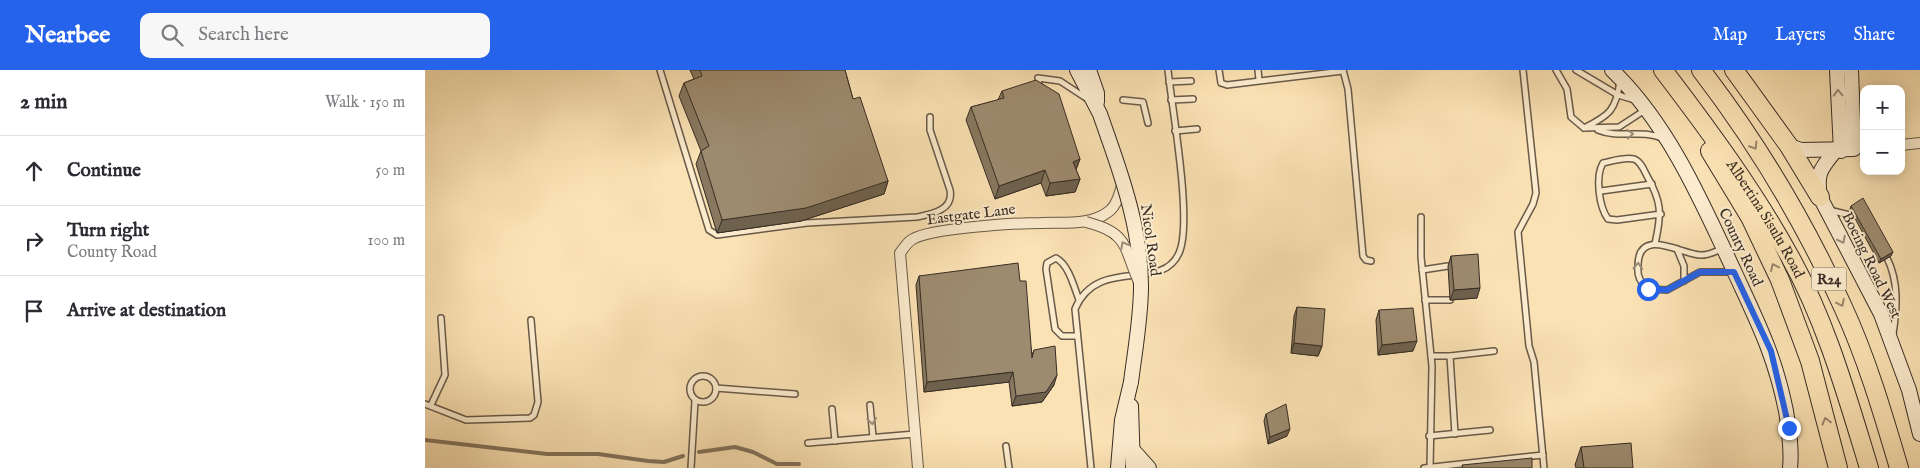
<!DOCTYPE html>
<html lang="en">
<head>
<meta charset="utf-8">
<style>
	body { margin:0; font-family:"IM FELL English",serif; background:#f7f7f7; color:#2b2b33 }
	.controls { position:absolute; right:15px; top:15px; display:grid; overflow:hidden; border-radius:10px; box-shadow:0 2px 12px #0003 }
	.controls button { width:45px; height:45px; display:grid; place-items:center; padding:0; border:0; border-bottom:1px solid #e1e1e2; background:#fff; color:#2b2b33; font:25px sans-serif }
	.stop { position:absolute; width:15px; height:15px; margin:-11px; border:4px solid #2563eb; border-radius:50%; background:#fff }
	.stop.end { background:#2563eb; border-color:#fff; box-shadow:0 1px 5px #0008 }
	.list { margin:0; padding:0; list-style:none }
	h2 { display:flex; justify-content:space-between; align-items:center; height:65px; margin:0; padding:0 20px; font-size:21px }
	h2 small { font-size:16px; font-weight:400; color:#7c7c81 }
	.list li { display:grid; grid-template-columns:32px 1fr auto; gap:15px; align-items:center; box-sizing:border-box; height:70px; padding:0 20px; border-top:1px solid #e1e1e2 }
	.list b { display:block; font-size:19px; white-space:nowrap }
	.list p { margin:0; font-size:16px; white-space:nowrap; color:#7c7c81 }
	.list em { font-size:16px; font-style:normal; color:#7c7c81 }
	.icon { flex:none; width:28px; height:28px; fill:none; stroke:currentColor; stroke-width:2; stroke-linecap:round; stroke-linejoin:round }
	.map { position:relative; flex:none; width:1495px; height:398px; overflow:hidden }
	header { display:flex; align-items:center; gap:30px; box-sizing:border-box; height:70px; padding:0 25px; background:#2563eb; color:#fff }
	header strong { font-size:24px }
	nav { display:flex; gap:28px; margin-inline-start:auto; font-size:18px }
	.search { width:350px; height:45px; background:#f7f7f7; display:flex; align-items:center; gap:12px; box-sizing:border-box; padding:0 18px; border-radius:10px; color:#7c7c81; font-size:19px }
	main { display:flex }
	aside { flex:1; background:#fff }
	.map>svg:first-child { display:block }
</style>
</head>
<body>
<header>
<strong>Nearbee</strong>
<div class="search"><svg class="icon" aria-label="search" viewBox="0 0 24 24"><circle cx="10" cy="10" r="6"/><path d="M15 15l6 6"/></svg>Search here</div>
<nav><a>Map</a><a>Layers</a><a>Share</a></nav>
</header>
<main>
<aside>
<h2>2 min<small>Walk · 150 m</small></h2>
<ul class="list">
<li><svg class="icon" aria-label="ahead" viewBox="0 0 24 24"><path d="M12 20V5M6 11l6-6 6 6"/></svg><div><b>Continue</b></div><em>50 m</em></li>
<li><svg class="icon" aria-label="right" viewBox="0 0 24 24"><path d="M7 20v-9h11M14 6l5 5-5 5"/></svg><div><b>Turn right</b><p>County Road</p></div><em>100 m</em></li>
<li><svg class="icon" aria-label="arrive" viewBox="0 0 24 24"><path d="M6 21V4h12l-3 4 3 4H6"/></svg><div><b>Arrive at destination</b></div></li>
</ul>
</aside>
<div class="map">
<svg width="1495" height="398" viewBox="0 0 1495 398">
	<rect width="100%" height="100%" fill="#fbe2b4"/>
	<filter id="stains"><feTurbulence type="fractalNoise" baseFrequency=".004" numOctaves="4"/><feColorMatrix values="0 0 0 0 .2 0 0 0 0 .09 0 0 0 0 .02 0 0 0 .5 -.17"/></filter>
	<radialGradient id="worn" r=".72"><stop offset=".6" stop-color="#630" stop-opacity="0"/><stop offset="1" stop-color="#630" stop-opacity=".3"/></radialGradient>
	<g fill="none" stroke-linecap="round" stroke-linejoin="round">
		<!-- stream -->
		<g stroke="#84745d" stroke-width="4">
			<path d="M0,370L122,384H173L223,391L239,392L258,386"/>
			<path d="M274,382L310,377L328,382L352,394H374"/>
		</g>
		<!-- lane casing -->
		<g stroke="#685a49" stroke-width="8">
			<g id="lane">
				<path d="M235,0L284,160L292,165L382,153L492,147C507,144 529,140 525,120L505,60V47"/>
				<path d="M794,0L796,13L802,15L918,1"/>
				<path d="M833,0L834,10"/>
				<path d="M918,0L923,19L938,186L941,190L946,191"/>
				<path d="M1098,0L1111,123L1108,134L1093,162L1104,276L1109,292L1119,398"/>
				<path d="M1131,0L1142,19L1146,47L1159,58L1194,57L1220,40"/>
				<path d="M1151,0L1193,25L1210,30"/>
				<path d="M744,12L766,11"/>
				<path d="M614,16L613,8L635,11L664,30"/>
				<path d="M698,30L718,32L723,53"/>
				<path d="M746,30L768,29"/>
				<path d="M1159,58C1185,45 1191,40 1195,11"/>
				<path d="M1173,60C1194,69 1216,59 1237,68"/>
				<path d="M750,61L772,59"/>
				<path d="M1176,121L1227,114"/>
				<path d="M1404,140L1429,146"/>
				<path d="M996,147V187L1007,296L1005,397"/>
				<path d="M1230,174C1237,143 1237,132 1221,104C1218,98 1215,91 1209,89C1199,87 1188,91 1178,93C1170,106 1174,137 1183,149L1192,150L1236,144"/>
				<path d="M1252,179L1259,196V211"/>
				<path d="M1297,179C1291,181 1282,186 1275,185C1256,184 1213,156 1213,196C1212,206 1215,212 1223,219L1242,220L1275,202H1306"/>
				<path d="M1462,188C1474,212 1472,238 1468,264"/>
				<path d="M997,200L1023,196"/>
				<path d="M1000,230H1025"/>
				<path d="M652,266H637L630,259L621,199L622,193L631,188C644,195 649,217 654,230"/>
				<path d="M1006,286H1025"/>
				<circle cx="278" cy="319" r="13"/>
				<path d="M291,318L370,324"/>
				<path d="M0,334L41,350L105,348L109,345L113,332L106,250"/>
				<path d="M6,335L20,305L16,248"/>
				<path d="M445,335L448,367"/>
				<path d="M407,339L410,371"/>
				<path d="M1030,364L1025,286L1069,281"/>
				<path d="M1004,366L1065,360"/>
				<path d="M383,373L490,364"/>
				<path d="M581,376L584,398"/>
				<path d="M266,398L270,331"/>
				<path d="M666,398L650,239C673,185 737,223 754,183C768,152 747,39 743,0"/>
				<path d="M999,398L1118,385"/>
			</g>
		</g>
		<!-- street casing -->
		<g stroke="#685a49" stroke-width="12">
			<g id="street">
				<path d="M1476,75L1495,73"/>
				<path d="M493,398L475,183C479,178 482,172 488,169C506,158 592,153 616,153C638,152 665,156 683,142C692,136 695,122 698,112"/>
			</g>
		</g>
		<!-- secondary casing -->
		<g stroke="#372d25" stroke-width="16">
			<g id="secondary">
				<path d="M652,0L675,44L683,67"/>
				<path d="M664,0L672,23V32"/>
				<path d="M1187,0C1244,55 1277,132 1310,203C1333,253 1350,286 1361,341C1364,360 1367,380 1365,398"/>
				<path d="M1412,0L1416,81"/>
				<path d="M1364,76L1376,80L1429,79L1426,0"/>
				<path d="M1410,81C1396,99 1391,102 1395,127L1456,244L1484,320L1495,364"/>
				<path d="M706,336L708,398"/>
				<path d="M707,379L724,398"/>
				<path d="M693,398L697,350L706,312"/>
			</g>
		</g>
		<!-- highway casing -->
		<g stroke="#372d25" stroke-width="20">
			<g id="highway">
				<path id="s1" d="M1238,0C1283,59 1328,120 1364,185C1401,251 1422,326 1444,398"/>
				<path d="M1276,0C1332,73 1380,153 1418,237C1442,289 1458,344 1474,398"/>
				<path d="M1309,0L1364,76L1395,127"/>
				<path d="M1285,81L1325,147L1355,210L1385,291L1413,398"/>
			</g>
		</g>
		<!-- lane -->
		<use href="#lane" stroke="#fcecce" stroke-width="5"/>
		<!-- street -->
		<use href="#street" stroke="#fcecce" stroke-width="10"/>
		<!-- secondary -->
		<use href="#secondary" stroke="#fcecce" stroke-width="14"/>
		<!-- highway -->
		<use href="#highway" stroke="#fbe2b4" stroke-width="18"/>
		<!-- street-bridge casing -->
		<g stroke="#685a49" stroke-width="12" stroke-linecap="butt">
			<path id="street-bridge" d="M661,152C704,163 698,176 714,212"/>
		</g>
		<!-- secondary-bridge casing -->
		<g stroke="#372d25" stroke-width="16" stroke-linecap="butt">
			<path id="secondary-bridge" d="M683,67C700,115 716,164 716,216C716,248 710,280 706,312"/>
		</g>
		<!-- street-bridge -->
		<use href="#street-bridge" stroke="#fcecce" stroke-width="10"/>
		<!-- secondary-bridge -->
		<use href="#secondary-bridge" stroke="#fcecce" stroke-width="14"/>
	</g>
	<!-- wall -->
	<g fill="#87785f" stroke="#372d25">
		<path d="M265,0H420L428,29L463,111L459,124L376,151L292,163L271,94L276,81L254,26L259,13L269,9Z"/>
		<path d="M577,21L655,89L651,100L655,109L650,122L621,126L616,113L570,129L541,50L546,37L573,30Z"/>
		<path d="M1426,136L1466,186L1454,193L1425,139Z"/>
		<path d="M1026,186L1052,228L1025,230L1023,196Z"/>
		<path d="M494,206L595,211L607,285L609,280L629,315L617,332L587,336L584,312L499,322L491,215Z"/>
		<path d="M872,237L897,276L893,286L866,283L869,246Z"/>
		<path d="M954,240L988,281L953,285L951,250Z"/>
		<path d="M841,344L862,366L843,374L839,351Z"/>
		<path d="M1156,377L1208,398H1151L1150,395Z"/>
	</g>
	<!-- shaded-wall -->
	<g fill="#6e614e" stroke="#372d25">
		<path d="M655,89L650,101L648,92Z"/>
		<path d="M620,100L616,113L570,129L574,116Z"/>
		<path d="M655,109L650,122L621,126L625,113Z"/>
		<path d="M463,111L459,124L376,151L292,163L297,150Z"/>
		<path d="M1468,182L1466,186L1454,193L1456,189Z"/>
		<path d="M1055,218L1052,228L1025,230L1029,220Z"/>
		<path d="M992,271L988,281L953,285L957,275Z"/>
		<path d="M869,273L897,276L893,286L866,283Z"/>
		<path d="M588,302L584,312L499,322L502,312Z"/>
		<path d="M632,305L629,315L617,332L587,336L591,326Z"/>
		<path d="M865,359L862,366L843,374L845,367Z"/>
	</g>
	<!-- building -->
	<g fill="#9d8b6f" stroke="#372d25">
		<path d="M275,0H420L428,29L435,27L463,111L381,138L297,150L276,81L284,76L259,13L277,6Z"/>
		<path d="M611,10L634,24L655,89L648,92L655,109L625,113L620,100L574,116L546,37L579,28L577,21Z"/>
		<path d="M1438,128L1468,182L1456,189L1426,136Z"/>
		<path d="M1053,184L1055,218L1029,220L1026,186Z"/>
		<path d="M593,193L595,211H601L607,288L609,280L630,276L632,305L621,322L591,326L588,302L502,312L494,206Z"/>
		<path d="M872,237L900,239L897,276L869,273Z"/>
		<path d="M988,238L992,271L957,275L954,240Z"/>
		<path d="M861,334L865,359L845,367L841,344Z"/>
		<path d="M1206,373L1208,398H1159L1156,377Z"/>
		<path d="M1107,388V398H1038L1037,395Z"/>
	</g>
	<!-- one-way arrows -->
	<defs><path id="oneway-chevron" d="M-2-3.5L2.5 0L-2 3.5" fill="none" stroke-width="1.6" stroke-linecap="round" stroke-linejoin="round" transform="scale(1.25)"/></defs>
	<g stroke="#9a8c7a">
		<use href="#oneway-chevron" transform="translate(1413 23) rotate(-92)"/>
		<use href="#oneway-chevron" transform="translate(1205 64) rotate(-5)"/>
		<use href="#oneway-chevron" transform="translate(1417 170) rotate(63)"/>
		<use href="#oneway-chevron" transform="translate(699 175) rotate(-118)"/>
		<use href="#oneway-chevron" transform="translate(1213 196) rotate(-87)"/>
		<use href="#oneway-chevron" transform="translate(447 351) rotate(84)"/>
	</g>
	<g stroke="#99886c">
		<use href="#oneway-chevron" transform="translate(1329 76) rotate(58)"/>
		<use href="#oneway-chevron" transform="translate(1349 197) rotate(-115)"/>
		<use href="#oneway-chevron" transform="translate(1416 233) rotate(64)"/>
		<use href="#oneway-chevron" transform="translate(1401 351) rotate(-105)"/>
	</g>
	<g fill="none" stroke-linecap="round" stroke-linejoin="round">
		<!-- route -->
		<path stroke="#2563eb" stroke-width="6" d="M1223,219L1242,220L1275,202H1309L1346,281L1364,358"/>
	</g>
	<g text-anchor="middle" stroke-width="4" stroke-linejoin="round" paint-order="stroke">
		<!-- shield labels -->
		<rect fill="#fcecce" stroke="#726658" stroke-width="1" x="1386.5" y="197.5" width="35" height="23" rx="4"/>
		<g font-size="14" font-weight="bold" fill="#372d25">
			<text x="1404" y="214">R24</text>
		</g>
		<!-- street labels -->
		<g font-size="15" fill="#372d25" stroke="#fcecce">
			<text transform="translate(546 144) rotate(-7)" y="5">Eastgate Lane</text>
			<text dy="5" stroke="none"><textPath href="#s1" startOffset="181">Albertina Sisulu Road</textPath></text>
			<text transform="translate(726 170) rotate(82)" y="5">Nicol Road</text>
			<text transform="translate(1316 177) rotate(65)" y="5">County Road</text>
			<text transform="translate(1447 195) rotate(64)" y="5">Boeing Road West</text>
		</g>
	</g>
	<rect width="100%" height="100%" filter="url(#stains)"/>
	<rect width="100%" height="100%" fill="url(#worn)"/>
</svg>
<div class="controls">
<button>+</button>
<button>−</button>
</div>
<div class="stop" style="left:1223px;top:219px"></div>
<div class="stop end" style="left:1364px;top:358px"></div>
</div>
</main>
</body>
</html>
